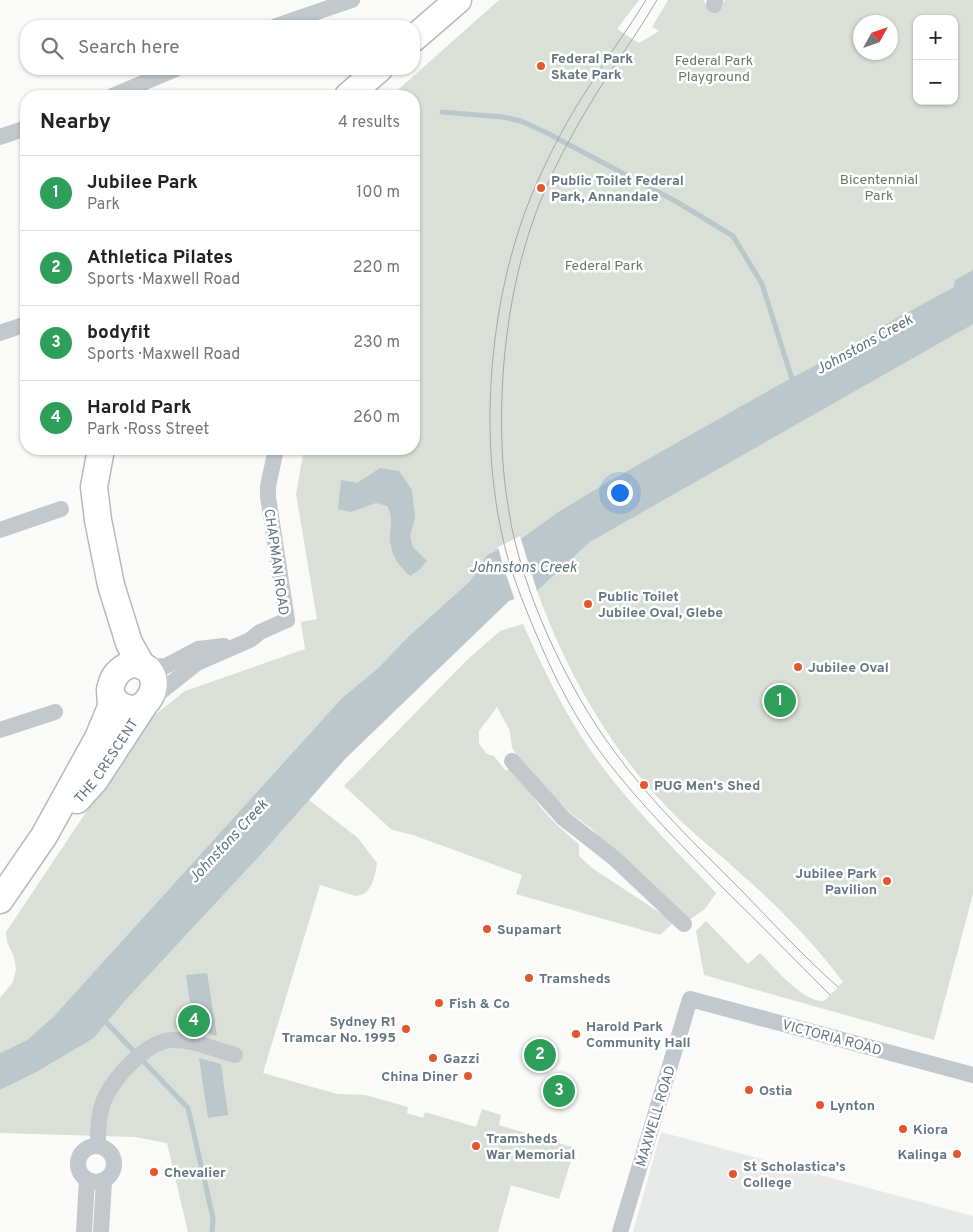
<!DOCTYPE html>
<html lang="en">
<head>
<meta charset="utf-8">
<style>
	body { margin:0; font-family:Overpass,sans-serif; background:#f2f2f2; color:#222 }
	.controls { position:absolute; right:15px; top:15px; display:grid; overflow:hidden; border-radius:10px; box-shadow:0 1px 4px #0004 }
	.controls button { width:45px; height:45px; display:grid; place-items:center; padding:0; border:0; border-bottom:1px solid #e0e0e0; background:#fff; color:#222; font:25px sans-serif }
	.compass { position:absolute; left:853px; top:15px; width:45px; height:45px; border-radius:50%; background:#fff; box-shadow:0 1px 4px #0004; rotate:50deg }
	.you { position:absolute; left:619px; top:492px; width:18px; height:18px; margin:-12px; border:4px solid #fff; border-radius:50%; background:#1a73e8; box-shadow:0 0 0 8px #1a73e833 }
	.badge { display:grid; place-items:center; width:32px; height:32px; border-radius:50%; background:#e4572e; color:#fff; font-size:16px; font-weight:700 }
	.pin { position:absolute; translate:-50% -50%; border:2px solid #fff; box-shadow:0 1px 5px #0006 }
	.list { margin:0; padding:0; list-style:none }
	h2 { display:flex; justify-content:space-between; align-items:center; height:65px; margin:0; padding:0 20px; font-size:21px }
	h2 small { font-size:16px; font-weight:400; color:#767676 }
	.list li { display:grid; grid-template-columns:32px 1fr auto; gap:15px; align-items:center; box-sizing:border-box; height:75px; padding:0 20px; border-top:1px solid #e0e0e0 }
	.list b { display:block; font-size:19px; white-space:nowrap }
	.list p { margin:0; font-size:16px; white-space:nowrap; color:#767676 }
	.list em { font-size:16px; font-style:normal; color:#767676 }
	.icon { flex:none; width:28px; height:28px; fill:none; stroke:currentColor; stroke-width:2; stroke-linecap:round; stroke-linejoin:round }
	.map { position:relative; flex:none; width:973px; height:1232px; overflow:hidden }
	.search { position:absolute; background:#fff; box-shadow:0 1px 4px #0004; left:20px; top:20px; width:400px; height:55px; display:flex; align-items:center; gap:12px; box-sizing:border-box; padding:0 18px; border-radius:20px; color:#767676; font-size:19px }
	.panel { position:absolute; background:#fff; box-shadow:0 1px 4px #0004; left:20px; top:90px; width:400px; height:365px; border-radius:20px }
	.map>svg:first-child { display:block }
</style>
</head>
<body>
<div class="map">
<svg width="973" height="1232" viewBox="0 0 973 1232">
	<rect width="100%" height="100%" fill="#fafaf8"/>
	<!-- built -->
	<path fill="#e8e9e9" d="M661,1132L973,1216V1232H633Z"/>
	<!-- green -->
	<g fill="#dadfd7" fill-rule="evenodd">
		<path d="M499,0H639L617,29L639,43L659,31L652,27L668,0H703L708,7L726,0H973V894L934,1040L704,975L696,931L706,921L748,964L760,953C775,968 802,1002 824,1001L843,982C814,943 779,907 742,875C723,857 702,841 683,823C615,759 569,678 537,591L590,542L912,358L792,379L606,483L558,512L525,536L487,555L470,581L409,636L378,668L342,698L54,1016L27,1040L0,1053V998L13,982L16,969L14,957L7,942L6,932L143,727L152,717L185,691L305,649L301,622L317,619L296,494L304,449H414V96H391ZM917,19H954V101H917ZM860,22H890V52H860Z"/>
		<path d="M523,624C543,668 564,713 593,754C628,804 674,848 716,893L705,909L688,921L615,854L591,828L569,812L532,776L512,748L510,731L497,707L479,731V744L487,754L494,756L506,771L512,766C522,778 530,792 539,805C551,820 564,832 579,844V856L592,868L674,922L660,935L516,894L522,875L413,835L392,830L344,786L466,661L500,631Z"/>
		<path d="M309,800L358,838L377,863C375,876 372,895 356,896L320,885L263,1073L337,1094L365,1095L408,1107L407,1113L423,1118L425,1112L476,1127L482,1109L501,1115L499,1125L575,1148L559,1199L511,1185L498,1232H188L167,1143L135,1137L0,1133V1090L35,1073L94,1038L123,1003L266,849Z"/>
	</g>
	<!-- water -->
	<g fill="#bbc7cb">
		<path d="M973,270V324L590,542L537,591L509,601L345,759L266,849L123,1003L94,1038L35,1073L0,1090V1053L27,1040L54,1016L342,698L378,668L409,636L470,581L487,555L525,536L558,512L606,483L777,386L859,342L888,323L954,287L955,280Z"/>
		<path d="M380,468L399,471L412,490L415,518L410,536L413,547L427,561L419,570L410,576C401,567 393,559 391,546C387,531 396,521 387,506L376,503L351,512L338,509L341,480L357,483Z"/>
		<path d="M207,973L217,1036L194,1030L186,975Z"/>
		<path d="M199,1058L221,1064L228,1115L208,1118Z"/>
	</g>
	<!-- pier -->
	<path fill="#fafaf8" d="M520,536L538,594L515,601L502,562L498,547Z"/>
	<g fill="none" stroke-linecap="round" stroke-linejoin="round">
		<!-- stream -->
		<g stroke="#bbc7cb" stroke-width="5">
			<path d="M442,112L503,117L521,121L545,132L677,202L733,236L762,284L792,379L795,383"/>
			<path d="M103,1019L188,1108L213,1218L212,1232"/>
		</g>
		<!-- primary casing -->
		<g stroke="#b5babe" stroke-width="29">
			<g id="primary">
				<path d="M414,38L458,0"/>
				<path d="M348,96L379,69"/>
				<path d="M101,449L94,487L98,520L111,585L129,643L142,666"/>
				<path d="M132,664C172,665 150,724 120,705C101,693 114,669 132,664Z"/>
				<path id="s1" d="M77,800L95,780L144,705"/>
				<path d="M0,900L44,836L98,738L111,707L110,690"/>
			</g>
		</g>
		<!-- street -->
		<g stroke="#c3c8cc" stroke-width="16">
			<path d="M714,5L715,0"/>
			<path d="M276,26L352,0"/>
			<path d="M112,96L176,69"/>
			<path d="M0,137L26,128"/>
			<path d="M0,333L26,324"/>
			<path d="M0,530L61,509"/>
			<path d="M144,667L166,666L198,649L224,646"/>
			<path d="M149,701L197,663L250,640L260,632L287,620L268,497V486L276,449"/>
			<path d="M0,730L55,712"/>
			<path d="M512,761L563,818L614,858L684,924"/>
			<circle cx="96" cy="1164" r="18"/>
			<path d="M98,1146C98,1130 98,1115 104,1100C114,1077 146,1042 171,1040C193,1039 215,1050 235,1055"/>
			<path d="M84,1232L87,1180"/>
			<path d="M101,1232L104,1181"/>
			<path d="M620,1232L690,999L973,1075"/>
		</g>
		<!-- primary -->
		<use href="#primary" stroke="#fff" stroke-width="26"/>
		<!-- tram -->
		<g stroke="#a2aab0" stroke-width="1">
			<path d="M646,0C629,28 609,54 592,82C567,119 547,158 530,199C488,304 477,445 507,555C515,583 526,610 537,636C555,679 576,720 604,757C640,804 683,847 724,889C760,924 795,960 830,995"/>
			<path d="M657,0C642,26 624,51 607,77C581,117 558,158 540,202C518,258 507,316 503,375C500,421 501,466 509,512C521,589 567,688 614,751C651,802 696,845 741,890C773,923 804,957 838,987"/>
		</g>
	</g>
	<!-- markers -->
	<g fill="#e4572e" stroke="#fff" stroke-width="2">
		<circle cx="541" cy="66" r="5"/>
		<circle cx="541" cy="188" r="5"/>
		<circle cx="588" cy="604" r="5"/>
		<circle cx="798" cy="667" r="5"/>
		<circle cx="644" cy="785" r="5"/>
		<circle cx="887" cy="881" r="5"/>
		<circle cx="487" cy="929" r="5"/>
		<circle cx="529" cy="978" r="5"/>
		<circle cx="439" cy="1003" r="5"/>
		<circle cx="406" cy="1029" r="5"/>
		<circle cx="576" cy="1034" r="5"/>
		<circle cx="433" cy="1058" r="5"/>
		<circle cx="468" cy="1076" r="5"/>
		<circle cx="749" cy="1090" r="5"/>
		<circle cx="820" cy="1105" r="5"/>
		<circle cx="903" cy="1129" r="5"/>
		<circle cx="476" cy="1146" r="5"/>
		<circle cx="957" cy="1154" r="5"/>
		<circle cx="154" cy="1172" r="5"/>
		<circle cx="733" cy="1174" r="5"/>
	</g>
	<g text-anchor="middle" stroke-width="5" stroke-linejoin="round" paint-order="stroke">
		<!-- poi labels -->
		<g font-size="14" font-weight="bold" fill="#657683" stroke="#fff" text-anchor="start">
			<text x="551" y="63">Federal Park<tspan x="551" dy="16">Skate Park</tspan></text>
			<text x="551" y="185">Public Toilet Federal<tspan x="551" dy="16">Park, Annandale</tspan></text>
			<text x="598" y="601">Public Toilet<tspan x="598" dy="16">Jubilee Oval, Glebe</tspan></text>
			<text x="808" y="672">Jubilee Oval</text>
			<text x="654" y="790">PUG Men's Shed</text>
			<text x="877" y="878" text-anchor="end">Jubilee Park<tspan x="877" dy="16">Pavilion</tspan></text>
			<text x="497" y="934">Supamart</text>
			<text x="539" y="983">Tramsheds</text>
			<text x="449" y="1008">Fish &amp; Co</text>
			<text x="396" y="1026" text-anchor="end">Sydney R1<tspan x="396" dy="16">Tramcar No. 1995</tspan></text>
			<text x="586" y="1031">Harold Park<tspan x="586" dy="16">Community Hall</tspan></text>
			<text x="443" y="1063">Gazzi</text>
			<text x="458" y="1081" text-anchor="end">China Diner</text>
			<text x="759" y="1095">Ostia</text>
			<text x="830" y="1110">Lynton</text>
			<text x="913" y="1134">Kiora</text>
			<text x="486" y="1143">Tramsheds<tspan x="486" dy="16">War Memorial</tspan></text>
			<text x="947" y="1159" text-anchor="end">Kalinga</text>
			<text x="743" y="1171">St Scholastica's<tspan x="743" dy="16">College</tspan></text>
			<text x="164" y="1177">Chevalier</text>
		</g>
		<!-- park labels -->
		<g font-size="14" fill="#687a64" stroke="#fff">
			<text x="714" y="65">Federal Park<tspan x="714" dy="16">Playground</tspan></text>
			<text x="879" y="184">Bicentennial<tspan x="879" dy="16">Park</tspan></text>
			<text x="604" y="270">Federal Park</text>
		</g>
		<!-- street labels -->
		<g font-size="14" fill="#657683" stroke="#fff">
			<text transform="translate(277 562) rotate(82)" y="5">CHAPMAN ROAD</text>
			<text dy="5" stroke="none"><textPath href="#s1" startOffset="49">THE CRESCENT</textPath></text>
			<text transform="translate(832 1037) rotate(15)" y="5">VICTORIA ROAD</text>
			<text transform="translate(655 1116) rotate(-73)" y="5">MAXWELL ROAD</text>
		</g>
		<!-- water labels -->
		<g font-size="15" font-style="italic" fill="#60757c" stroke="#fff">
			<text transform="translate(864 344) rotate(-29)" y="5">Johnstons Creek</text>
			<text x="523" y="572">Johnstons Creek</text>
			<text transform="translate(228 841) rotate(-47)" y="5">Johnstons Creek</text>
		</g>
	</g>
</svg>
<div class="controls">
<button>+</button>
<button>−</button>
</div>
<svg class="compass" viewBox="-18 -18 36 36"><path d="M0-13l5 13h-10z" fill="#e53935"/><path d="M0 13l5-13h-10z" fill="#767676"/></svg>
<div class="you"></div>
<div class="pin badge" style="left:780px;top:701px;background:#2e9e5b">1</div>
<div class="pin badge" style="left:540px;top:1055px;background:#2e9e5b">2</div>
<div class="pin badge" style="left:559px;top:1091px;background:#2e9e5b">3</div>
<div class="pin badge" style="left:194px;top:1021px;background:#2e9e5b">4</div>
<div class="search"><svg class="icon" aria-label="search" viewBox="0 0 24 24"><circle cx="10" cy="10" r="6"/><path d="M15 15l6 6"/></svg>Search here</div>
<section class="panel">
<h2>Nearby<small>4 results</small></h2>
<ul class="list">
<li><span class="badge" style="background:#2e9e5b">1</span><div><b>Jubilee Park</b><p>Park</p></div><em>100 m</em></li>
<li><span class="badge" style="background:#2e9e5b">2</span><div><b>Athletica Pilates</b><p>Sports · Maxwell Road</p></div><em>220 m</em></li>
<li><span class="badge" style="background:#2e9e5b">3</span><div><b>bodyfit</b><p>Sports · Maxwell Road</p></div><em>230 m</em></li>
<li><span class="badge" style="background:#2e9e5b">4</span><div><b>Harold Park</b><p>Park · Ross Street</p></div><em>260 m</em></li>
</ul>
</section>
</div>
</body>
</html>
